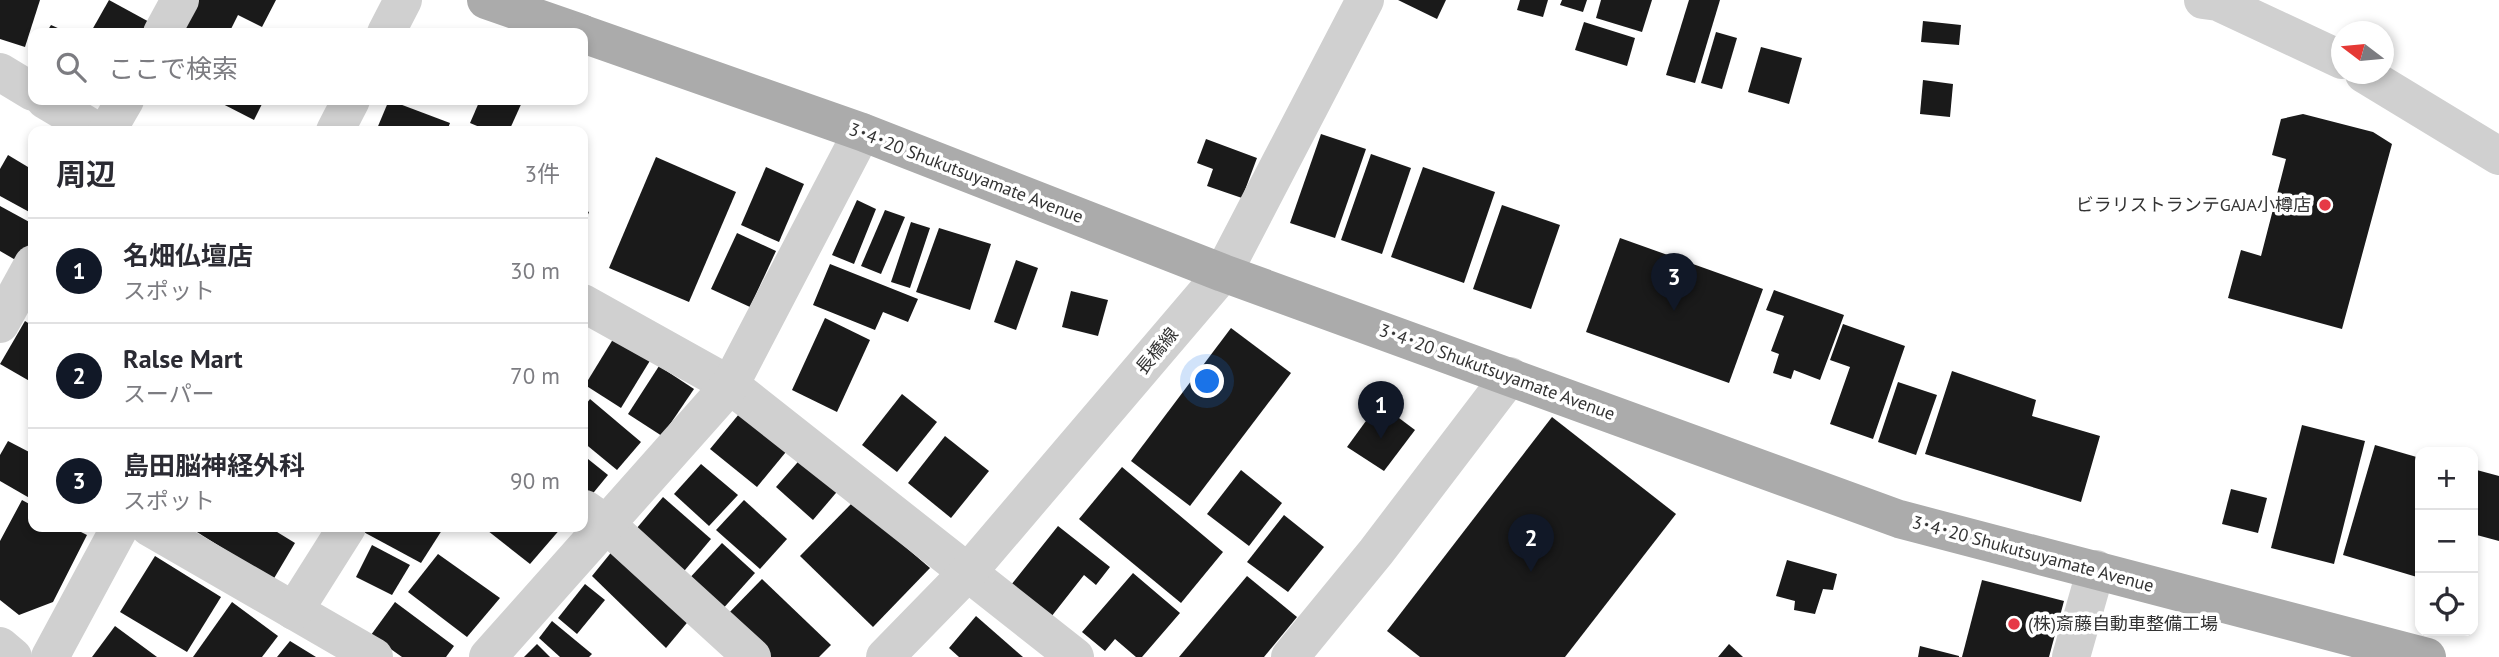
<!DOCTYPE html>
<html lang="ja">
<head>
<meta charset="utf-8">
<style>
	body { margin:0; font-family:"PT Sans","Noto Sans JP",sans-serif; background:#f7f7f7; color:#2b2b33 }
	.controls { position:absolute; right:21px; bottom:21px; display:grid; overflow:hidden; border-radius:14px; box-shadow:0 4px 10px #0003 }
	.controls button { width:63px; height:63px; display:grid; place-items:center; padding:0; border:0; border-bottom:2px solid #e1e1e2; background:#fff; color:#2b2b33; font:35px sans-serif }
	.compass { position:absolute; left:2331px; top:21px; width:63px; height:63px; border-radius:50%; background:#fff; box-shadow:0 4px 10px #0003; rotate:286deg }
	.you { position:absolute; left:1208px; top:382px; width:24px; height:24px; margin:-18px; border:5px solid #fff; border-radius:50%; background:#1a73e8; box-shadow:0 0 0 10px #1a73e833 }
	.badge { display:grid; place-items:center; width:46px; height:46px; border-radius:50%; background:#111827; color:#fff; font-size:23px; font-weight:700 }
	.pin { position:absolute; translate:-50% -58px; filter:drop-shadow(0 2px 4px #0008) }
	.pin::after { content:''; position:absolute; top:37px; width:24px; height:21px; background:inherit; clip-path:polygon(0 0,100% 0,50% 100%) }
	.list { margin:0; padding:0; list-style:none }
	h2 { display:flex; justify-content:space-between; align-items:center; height:91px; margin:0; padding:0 28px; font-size:30px }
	h2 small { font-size:23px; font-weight:400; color:#7c7c81 }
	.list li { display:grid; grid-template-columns:46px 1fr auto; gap:21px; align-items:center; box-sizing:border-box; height:105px; padding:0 28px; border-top:2px solid #e1e1e2 }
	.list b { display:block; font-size:26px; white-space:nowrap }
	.list p { margin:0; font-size:23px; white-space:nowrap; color:#7c7c81 }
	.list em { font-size:23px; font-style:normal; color:#7c7c81 }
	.icon { flex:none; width:38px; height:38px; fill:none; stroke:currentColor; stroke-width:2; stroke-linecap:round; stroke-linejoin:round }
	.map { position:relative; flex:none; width:2499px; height:657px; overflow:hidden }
	.search { position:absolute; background:#fff; box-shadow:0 4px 10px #0003; left:28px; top:28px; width:560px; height:77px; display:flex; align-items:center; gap:18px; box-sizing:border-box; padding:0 24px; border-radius:14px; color:#7c7c81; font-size:26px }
	.panel { position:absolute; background:#fff; box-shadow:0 4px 10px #0003; left:28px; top:126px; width:560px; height:406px; border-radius:14px }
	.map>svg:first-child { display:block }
</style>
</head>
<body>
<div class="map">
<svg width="2499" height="657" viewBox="0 0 2499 657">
	<rect width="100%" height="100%" fill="#fff"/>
	<!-- building -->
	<g fill="#1a1a1a">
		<path d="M0,0H40L25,47L0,39Z"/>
		<path d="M109,0L153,24L147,33H98L92,30Z"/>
		<path d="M196,0H276L262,27L238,15L229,33H179Z"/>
		<path d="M1398,0H1446L1437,19Z"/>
		<path d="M1520,0H1548L1543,17L1517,10Z"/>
		<path d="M1562,0H1587L1583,12L1560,5Z"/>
		<path d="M1601,0H1652L1642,32L1596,18Z"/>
		<path d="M1689,0H1720L1695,83L1666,75Z"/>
		<path d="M1923,21L1961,25L1959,45L1921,42Z"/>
		<path d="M1584,22L1635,38L1627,66L1575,50Z"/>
		<path d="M51,25L69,33H46Z"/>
		<path d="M1716,32L1737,38L1722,89L1701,83Z"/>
		<path d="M1761,47L1802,58L1789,104L1748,92Z"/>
		<path d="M1923,80L1953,84L1950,117L1920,114Z"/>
		<path d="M215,100H264L254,120Z"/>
		<path d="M389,100L450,123L447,131H376Z"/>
		<path d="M480,100H523L509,131H489L470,123Z"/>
		<path d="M2303,114L2373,132L2392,144L2342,329L2228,298L2241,250L2261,256L2286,159L2272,155L2281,119Z"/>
		<path d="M1321,134L1366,149L1335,238L1290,223Z"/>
		<path d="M1206,139L1257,158L1242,198L1207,186L1213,169L1197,163Z"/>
		<path d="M1371,154L1411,168L1382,254L1341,240Z"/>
		<path d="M8,155L33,170V214L0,196V169Z"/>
		<path d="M656,157L736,192L689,302L609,268Z"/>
		<path d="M766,167L804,184L779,242L741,225Z"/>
		<path d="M1423,167L1495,192L1464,283L1391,257Z"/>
		<path d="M857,200L876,209L854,264L832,255Z"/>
		<path d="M1502,205L1560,225L1531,309L1473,289Z"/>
		<path d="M0,206L33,224V237L19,262L0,251Z"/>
		<path d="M583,209L589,212L583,227Z"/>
		<path d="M885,210L905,217L881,274L861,266Z"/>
		<path d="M911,222L930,228L910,288L891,282Z"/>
		<path d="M939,228L991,244L970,310L916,292Z"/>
		<path d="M737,233L776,251L750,307L711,289Z"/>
		<path d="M1620,238L1763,289L1729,383L1586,332Z"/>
		<path d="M1016,260L1038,268L1016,330L994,322Z"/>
		<path d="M830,264L918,299L908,322L883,312L875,330L813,305Z"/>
		<path d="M1774,290L1844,315L1820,380L1794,370L1791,379L1773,373L1779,354L1771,351L1784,316L1766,310Z"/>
		<path d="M1071,291L1108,300L1098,336L1062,327Z"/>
		<path d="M825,318L870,340L837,412L792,390Z"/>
		<path d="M25,321L33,326V383L0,364Z"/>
		<path d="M1843,324L1905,346L1873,439L1830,424L1850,367L1830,360Z"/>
		<path d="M1231,328L1291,373L1190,506L1131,461Z"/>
		<path d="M615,336L651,359L621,408L585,385Z"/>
		<path d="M659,366L694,389L662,436L628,414Z"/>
		<path d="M1952,371L2036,400L2032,416L2100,436L2081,502L1925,454Z"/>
		<path d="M1898,382L1937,395L1916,455L1878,442Z"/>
		<path d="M902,394L937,422L897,472L862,445Z"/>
		<path d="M590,399L641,442L617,470L583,442V408Z"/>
		<path d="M1379,403L1415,430L1384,471L1347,447Z"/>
		<path d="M744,408L790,447L757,487L710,449Z"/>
		<path d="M1552,417L1676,514L1565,657H1420L1387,631Z"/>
		<path d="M2302,425L2365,441L2334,564L2271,548Z"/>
		<path d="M945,436L989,471L951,518L908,483Z"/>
		<path d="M8,441L33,454V500L0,481V455Z"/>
		<path d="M2375,445L2420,458V566L2417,577L2343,555Z"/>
		<path d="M583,455L608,475L585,503L583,501Z"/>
		<path d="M804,455L841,487L813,520L776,487Z"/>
		<path d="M701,464L738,495L709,526L674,494Z"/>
		<path d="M1122,467L1223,552L1181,603L1079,519Z"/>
		<path d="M2473,469L2499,476V541L2473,534Z"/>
		<path d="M1241,470L1282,503L1249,546L1207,514Z"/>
		<path d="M2231,489L2267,498L2258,533L2222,524Z"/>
		<path d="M663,497L711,539L680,576L631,535Z"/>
		<path d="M22,500L33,506V527H71L87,535L53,602L19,615L0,600V541Z"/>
		<path d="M744,500L787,539L760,569L716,530Z"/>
		<path d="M853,502L930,568L873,627L800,556Z"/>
		<path d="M1284,515L1324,547L1288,592L1247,562Z"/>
		<path d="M1058,526L1110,567L1096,585L1084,575L1051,617L1011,585Z"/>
		<path d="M189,527H269L295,543L273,580Z"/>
		<path d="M360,527H444L421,563L358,529Z"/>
		<path d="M483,527H562L530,564Z"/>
		<path d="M722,543L755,573L720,612L686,582Z"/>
		<path d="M618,544L691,618L666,648L592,576Z"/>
		<path d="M372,545L410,565L392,595L356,577Z"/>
		<path d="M438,554L500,598L467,637L408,592Z"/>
		<path d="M155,556L221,597L187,652L120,612Z"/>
		<path d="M1787,560L1837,574L1833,590L1823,589L1815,614L1794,610L1795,601L1776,596Z"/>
		<path d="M1133,573L1180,613L1142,657H1136L1115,639L1105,651L1082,632Z"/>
		<path d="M1247,576L1297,617L1264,657H1179Z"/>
		<path d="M762,579L831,645L819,657H765L724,618Z"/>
		<path d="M1982,580L2064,601L2049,657H1962Z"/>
		<path d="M585,584L605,600L577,634L558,618Z"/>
		<path d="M232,602L278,636L262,657H193Z"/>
		<path d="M395,602L454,646L446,657H402L371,635Z"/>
		<path d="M976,616L1023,657H959L949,648Z"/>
		<path d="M552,621L592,654L589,657H560L539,638Z"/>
		<path d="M115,626L157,657H92Z"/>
		<path d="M290,641L316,657H277Z"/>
		<path d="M537,644L550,657H524Z"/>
		<path d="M1729,644L1743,657H1718Z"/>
		<path d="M1920,646L1959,656V657H1918Z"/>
	</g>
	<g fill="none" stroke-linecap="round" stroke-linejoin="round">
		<!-- minor -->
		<g stroke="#d0d0d0" stroke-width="38">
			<path d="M2203,0L2218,2L2342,60"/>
			<path d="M162,33L180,0"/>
			<path d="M386,33L403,0"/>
			<path d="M0,72L33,92"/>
			<path d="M2364,74L2499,156"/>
			<path d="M45,100L97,131"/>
			<path d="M107,131L125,100"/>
			<path d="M335,131L351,100"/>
			<path d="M583,303L730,385L1075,657"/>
			<path d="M0,324L33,264"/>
			<path d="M585,509L605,523L752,657"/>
			<path d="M149,527L374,657"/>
			<path d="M294,611L347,527"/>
			<path d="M0,646L13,657"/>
			<path d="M50,657L120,527"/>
			<path d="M488,657L730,385L862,132"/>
			<path d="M885,657L969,571L1223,273L1365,0"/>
			<path d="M1290,657L1376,552L1510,376"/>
			<path d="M2071,657L2096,569"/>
		</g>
		<!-- major -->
		<g stroke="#ababab" stroke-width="38">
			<path d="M486,0L581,33"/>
			<path d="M583,34L862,132L1223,273L1899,519L2427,657"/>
		</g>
	</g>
	<!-- markers -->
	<g fill="#e63946" stroke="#fff" stroke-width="2.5">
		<circle cx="2325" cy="205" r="7"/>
		<circle cx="2014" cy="624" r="7"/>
	</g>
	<g text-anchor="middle" stroke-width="7" stroke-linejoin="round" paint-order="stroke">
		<!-- street labels -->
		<g font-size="18" fill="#333" stroke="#fff">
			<text transform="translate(966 173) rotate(21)" y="6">3･4･20 Shukutsuyamate Avenue</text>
			<text transform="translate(1157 351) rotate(-50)" y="6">長橋線</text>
			<text transform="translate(1497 372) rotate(20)" y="6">3･4･20 Shukutsuyamate Avenue</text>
			<text transform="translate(2033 554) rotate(15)" y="6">3･4･20 Shukutsuyamate Avenue</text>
		</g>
		<!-- poi labels -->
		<g font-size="18" fill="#333" stroke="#fff" text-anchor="end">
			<text x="2311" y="211">ビラリストランテGAJA小樽店</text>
			<text x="2028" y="630" text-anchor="start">(株)斎藤自動車整備工場</text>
		</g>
	</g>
</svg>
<div class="controls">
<button>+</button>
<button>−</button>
<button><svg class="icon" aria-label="locate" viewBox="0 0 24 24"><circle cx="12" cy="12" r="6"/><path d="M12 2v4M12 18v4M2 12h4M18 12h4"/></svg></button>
</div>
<svg class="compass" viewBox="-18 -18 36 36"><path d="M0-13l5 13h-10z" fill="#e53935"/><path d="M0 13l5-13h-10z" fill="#7c7c81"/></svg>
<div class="you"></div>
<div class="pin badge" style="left:1381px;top:439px">1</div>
<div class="pin badge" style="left:1531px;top:572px">2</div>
<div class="pin badge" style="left:1674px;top:311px">3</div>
<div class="search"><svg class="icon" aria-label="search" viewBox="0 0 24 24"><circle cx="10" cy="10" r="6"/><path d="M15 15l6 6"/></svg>ここで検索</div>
<section class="panel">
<h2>周辺<small>3件</small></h2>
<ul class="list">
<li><span class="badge">1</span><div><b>名畑仏壇店</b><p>スポット</p></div><em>30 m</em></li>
<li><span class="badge">2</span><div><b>Ralse Mart</b><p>スーパー</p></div><em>70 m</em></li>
<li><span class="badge">3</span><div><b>島田脳神経外科</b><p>スポット</p></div><em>90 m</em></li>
</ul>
</section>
</div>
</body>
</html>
